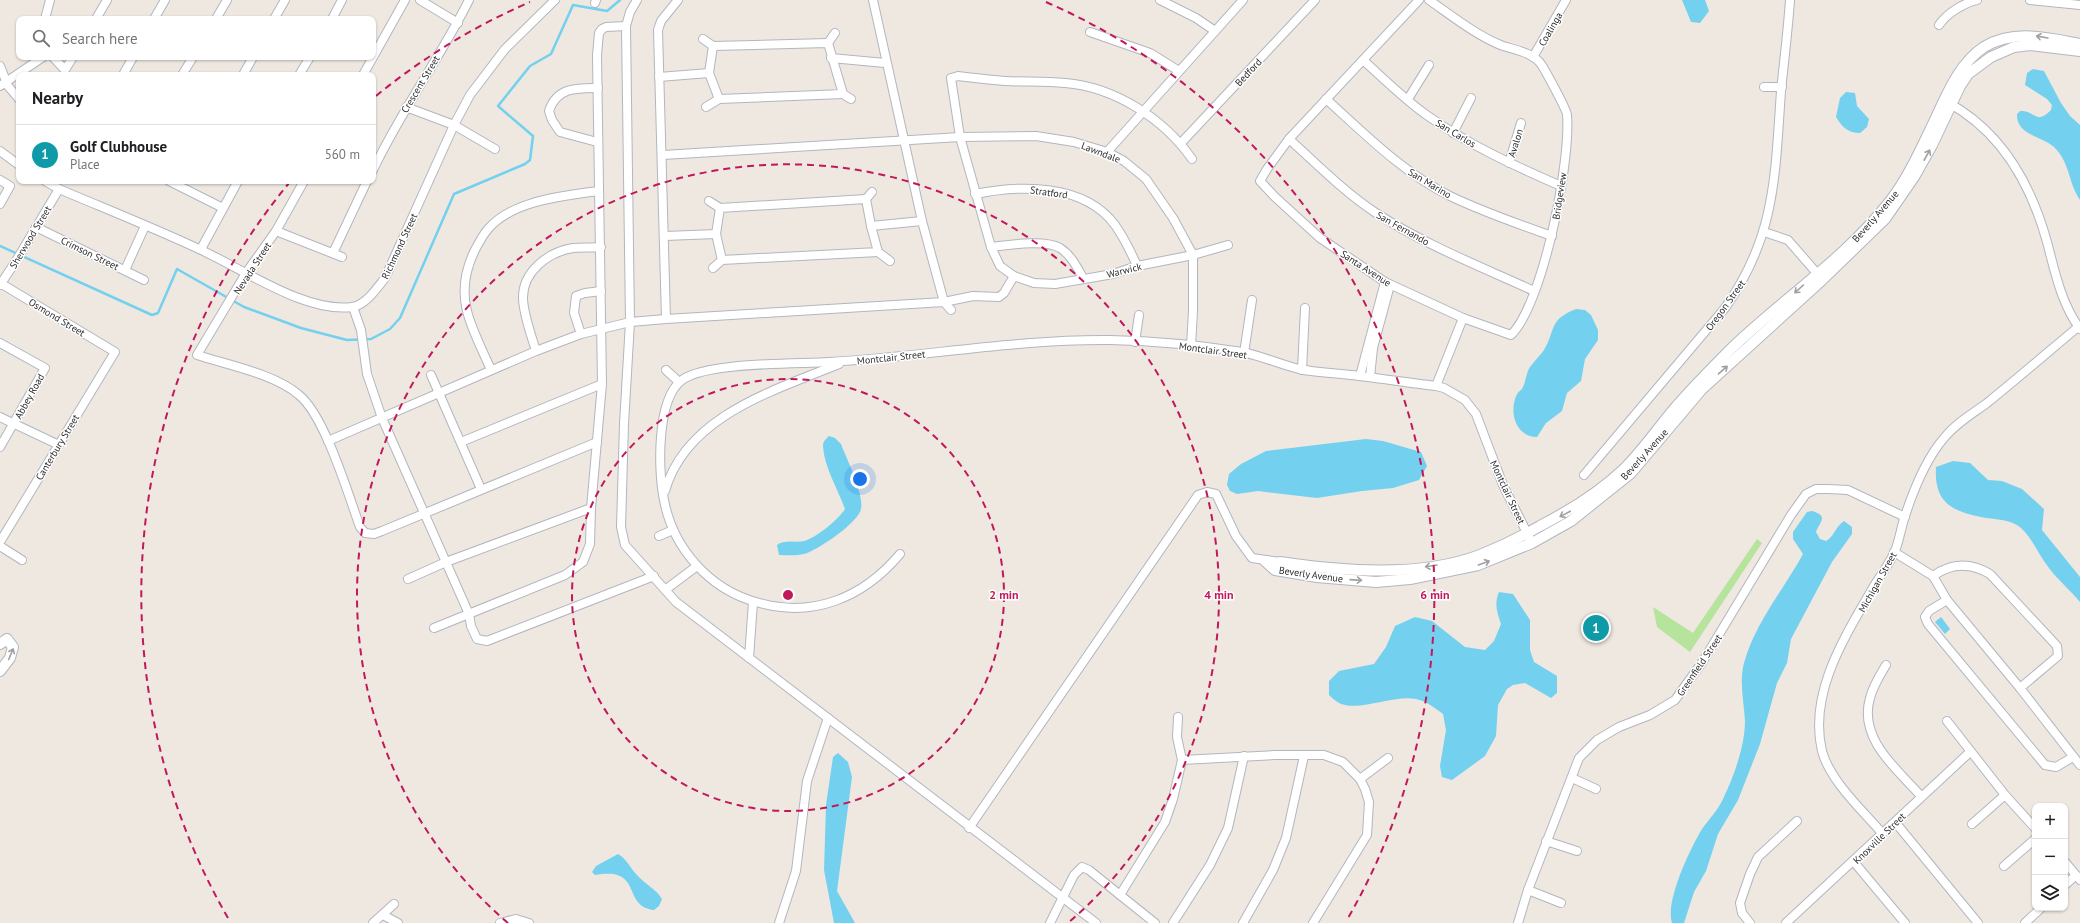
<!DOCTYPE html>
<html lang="en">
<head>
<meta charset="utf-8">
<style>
	body { margin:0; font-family:"PT Sans",sans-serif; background:#f6f6f6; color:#202124 }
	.controls { position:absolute; right:12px; bottom:12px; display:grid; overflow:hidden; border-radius:8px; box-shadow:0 1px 3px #0004 }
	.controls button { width:36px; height:36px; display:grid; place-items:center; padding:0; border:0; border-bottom:1px solid #e0e0e0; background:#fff; color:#202124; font:20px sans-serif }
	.you { position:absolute; left:860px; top:479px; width:14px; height:14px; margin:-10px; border:3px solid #fff; border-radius:50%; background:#1a73e8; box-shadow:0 0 0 6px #1a73e833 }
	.badge { display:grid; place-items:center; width:26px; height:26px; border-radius:50%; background:#b45309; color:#fff; font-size:13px; font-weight:700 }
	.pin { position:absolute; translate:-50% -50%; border:2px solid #fff; box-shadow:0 1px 4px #0006 }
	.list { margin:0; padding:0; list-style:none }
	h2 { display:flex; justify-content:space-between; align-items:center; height:52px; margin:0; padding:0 16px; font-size:17px }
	h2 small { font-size:13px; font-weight:400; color:#757577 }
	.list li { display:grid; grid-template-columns:26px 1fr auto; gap:12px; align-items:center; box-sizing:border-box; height:60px; padding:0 16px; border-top:1px solid #e0e0e0 }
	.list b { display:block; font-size:15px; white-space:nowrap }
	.list p { margin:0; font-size:13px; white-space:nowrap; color:#757577 }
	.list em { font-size:13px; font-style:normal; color:#757577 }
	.icon { flex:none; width:22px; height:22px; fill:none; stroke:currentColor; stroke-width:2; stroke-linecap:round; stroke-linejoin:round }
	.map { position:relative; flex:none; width:2080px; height:923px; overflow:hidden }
	.search { position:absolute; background:#fff; box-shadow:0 1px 3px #0004; left:16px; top:16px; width:360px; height:44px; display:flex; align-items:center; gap:10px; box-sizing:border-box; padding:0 14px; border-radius:8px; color:#757577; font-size:15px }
	.panel { position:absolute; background:#fff; box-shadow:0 1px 3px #0004; left:16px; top:72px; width:360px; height:112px; border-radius:8px }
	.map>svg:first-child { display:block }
</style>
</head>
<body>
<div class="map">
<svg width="2080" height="923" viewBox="0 0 2080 923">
	<rect width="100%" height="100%" fill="#eee8e0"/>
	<!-- green -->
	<path fill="#b6e49d" d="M1757,539L1762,543L1690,652L1657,627L1653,607L1693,633Z"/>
	<!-- water -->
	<g fill="#74d0ef">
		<path d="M1682,0H1705L1709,11L1700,23L1691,22Z"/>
		<path d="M2033,69L2044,71L2061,103L2070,116L2080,125V200C2068,183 2070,162 2054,147C2042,136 2016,135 2017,114L2020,111C2036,110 2035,126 2051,110L2052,105L2047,99L2025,85L2027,73Z"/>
		<path d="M1846,92L1855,93L1857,106L1869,119L1867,127L1860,133C1848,133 1842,127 1836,117L1840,98Z"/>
		<path d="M1576,309L1585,310L1591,315L1598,330V340L1585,359L1581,381L1567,393L1562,411L1546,423L1537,437C1516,437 1508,412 1517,394C1519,391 1522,390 1523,387C1526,381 1526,373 1530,367C1534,361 1540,356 1544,350C1556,330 1548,320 1576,309Z"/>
		<path d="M829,436L835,438L841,444C847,460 864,493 861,509C859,522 817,551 804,554C796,556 787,555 779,555L777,545C784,539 795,543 804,541C816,538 839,519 845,509C838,489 824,467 823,446C823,441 826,439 829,436Z"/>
		<path d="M1366,439L1383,441L1421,452L1427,466L1419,480L1393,488L1362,491L1317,498L1258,491L1237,494L1230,491L1227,485L1229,474L1241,464L1266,451Z"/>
		<path d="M1953,461L1970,463L1988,480L2002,481L2022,489L2044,509L2042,530L2080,577V602C2070,590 2058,580 2049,568C2039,556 2033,539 2021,528C2009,518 1995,520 1981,517C1950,511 1934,501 1936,467Z"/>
		<path d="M1812,511C1829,516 1820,521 1816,532L1820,539L1826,541C1834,537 1835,527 1844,521L1852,527V534L1832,562L1791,639L1787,663L1777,683L1760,744L1738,800L1718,834L1706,871L1694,892L1684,923H1672C1665,901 1690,849 1702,829C1709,819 1718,810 1723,799C1734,776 1745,746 1745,721C1744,702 1739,682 1744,663C1755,623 1784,589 1803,554L1793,539V532L1807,512Z"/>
		<path d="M1499,592L1513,594L1530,620V650L1534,662L1557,676V693L1551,698L1525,683L1513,685L1507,689L1498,705L1496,736L1485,756L1452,780L1442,777L1440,766L1446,730L1443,714C1435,708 1426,701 1416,699C1393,695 1363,711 1341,704C1337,702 1332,698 1329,695V681L1339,671L1374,664L1386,647L1395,626L1415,617L1432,621L1465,647L1485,650L1494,641L1501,624C1497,612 1494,604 1499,592Z"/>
		<path d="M1941,617L1950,629L1945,634L1935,622Z"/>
		<path d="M838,753L848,762L852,777L837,891L855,923H834L824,870L826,805L833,757Z"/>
		<path d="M618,854C627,859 630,868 637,875C645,884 656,889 662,899L659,906L654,910C621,906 644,866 595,875L592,872L596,866Z"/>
	</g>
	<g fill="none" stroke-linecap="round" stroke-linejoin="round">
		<!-- stream -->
		<path stroke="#74d0ef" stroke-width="2.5" d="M0,246L152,315L158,313L177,269L244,307L301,328L347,340L371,339L390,329L400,318L454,194L525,164L530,160L533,136L498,106L530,66L551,54L573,5L607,11L620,0"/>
		<!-- minor casing -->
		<g stroke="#b3b6c0" stroke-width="10">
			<g id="minor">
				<path d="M420,0L458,23"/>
				<path d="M637,0L630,12L626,26L630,322L624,424L621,527L625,545L676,602L1096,923"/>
				<path d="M873,0L922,221L944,302L951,310"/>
				<path d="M1160,0L1196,18L1215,31"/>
				<path d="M1419,0L1289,139L1267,169L1260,181L1275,197L1320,238L1385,282L1463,318L1511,335C1543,304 1571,161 1567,115C1567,110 1545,70 1541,64C1533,53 1516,50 1503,46C1477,36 1452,16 1429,0"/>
				<path d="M2030,0L2080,5"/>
				<path d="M595,3L596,0"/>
				<path d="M45,19L50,0"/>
				<path d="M96,19L107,0"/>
				<path d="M154,19L165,0"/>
				<path d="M216,19L227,0"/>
				<path d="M274,19L285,0"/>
				<path d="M332,19L342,0"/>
				<path d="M1939,25C1947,13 1964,3 1977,0"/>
				<path d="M1090,32L1150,53L1179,71"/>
				<path d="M703,39L713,46"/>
				<path d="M828,43L843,94L719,99L709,73L713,46Z"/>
				<path d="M828,43L835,33"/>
				<path d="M53,57L65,70L73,57"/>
				<path d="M1533,57L1566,0"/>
				<path d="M831,58L885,63"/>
				<path d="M1363,60C1384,79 1405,100 1428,116C1469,145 1515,166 1561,186"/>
				<path d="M0,66L8,86L19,99"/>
				<path d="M123,75L133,57"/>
				<path d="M182,75L193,57"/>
				<path d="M243,75L253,57"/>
				<path d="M299,75L310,57"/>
				<path d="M363,75L405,0"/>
				<path d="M659,77L709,73"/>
				<path d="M0,86L43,57"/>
				<path d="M1764,87H1782"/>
				<path d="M843,94L851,99"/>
				<path d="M1326,99C1365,134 1403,173 1450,196C1483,212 1518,224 1552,236"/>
				<path d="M1408,99L1429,65"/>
				<path d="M1947,102C2001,131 2031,184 2047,242C2055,272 2061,303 2080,329"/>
				<path d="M406,107L454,125L495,149"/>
				<path d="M706,107L719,99"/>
				<path d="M1453,133L1471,98"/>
				<path d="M1289,139C1317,164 1344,192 1376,213C1425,245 1482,267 1534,291"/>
				<path d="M597,142L560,132L552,120L549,111C557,87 577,88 598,88"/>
				<path d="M1181,143L1315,0"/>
				<path d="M0,151L19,165"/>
				<path d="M1107,152L1243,0"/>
				<path d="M663,155L960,137L1036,136L1074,142L1107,152L1124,161L1146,179L1173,218L1193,255V311L1191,346"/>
				<path d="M1192,159C1164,119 1115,87 1065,83C1045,81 1026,82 1006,81C990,80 974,78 958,76L951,78L960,137L991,247L1000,266L1014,276L1034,283L1055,284L1113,274L1137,266L1193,255L1228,245"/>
				<path d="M1509,163L1521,123"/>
				<path d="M373,170C401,111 440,58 469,0"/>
				<path d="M0,180L10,186L0,204"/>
				<path d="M45,181L59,189C106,209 154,228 201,250C243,269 305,313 352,307C366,305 377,288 385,278L454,125L470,95L505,49L555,0"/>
				<path d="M169,181L223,208"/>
				<path d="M304,181L276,231L246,273L197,355C228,365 275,374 299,395C325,416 348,494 360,527L365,533L374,534L382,531L597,442"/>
				<path d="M975,194C1020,185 1084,183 1115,225C1124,238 1131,252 1137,266"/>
				<path d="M866,199L871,226L878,252L722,260L716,234L720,208Z"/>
				<path d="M866,199L872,192"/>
				<path d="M709,201L720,208"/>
				<path d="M871,226L922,221"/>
				<path d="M36,227L144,280"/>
				<path d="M276,231L342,257"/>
				<path d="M1764,232L1788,240L1821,278"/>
				<path d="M665,236L716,234"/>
				<path d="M991,247C1008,245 1045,239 1060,248C1071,255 1077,267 1083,278"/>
				<path d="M201,249L238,181"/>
				<path d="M878,252L890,261"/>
				<path d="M333,253L367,181"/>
				<path d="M713,268L722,260"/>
				<path d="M125,270L145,226"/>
				<path d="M0,283L115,352L0,542"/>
				<path d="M0,285L16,261L59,189"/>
				<path d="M353,307L361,330L367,374L382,418L469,614L471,626L477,639L487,641L654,576"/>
				<path d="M666,319L658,30L661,21L678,0"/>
				<path d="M581,334L574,313L576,296L585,293L601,291"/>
				<path d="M1135,342L1139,315"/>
				<path d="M0,343L45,368L0,447"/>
				<path d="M536,351C531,334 524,317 523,299C522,272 548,252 573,248C582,247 592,248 601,247"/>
				<path d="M1244,353L1252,300"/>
				<path d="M491,370C483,351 472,331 467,311C462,291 465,271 474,252C478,244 483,235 488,229C513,200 564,196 598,191"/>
				<path d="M666,370L679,382"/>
				<path d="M1302,370L1305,308"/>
				<path d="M431,375L481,489"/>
				<path d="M1360,376L1385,282"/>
				<path d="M1370,377L1373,348L1390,285"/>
				<path d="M1436,386L1463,318"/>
				<path d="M0,417L59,445"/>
				<path d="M328,441L536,351L581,334L630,322L666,319L944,302L973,296L999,297L1004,293L1014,276"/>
				<path d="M461,442L602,384"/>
				<path d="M1584,475L1725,308C1776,236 1775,175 1781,91C1784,61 1788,30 1790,0"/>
				<path d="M665,491C686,416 775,390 839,364"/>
				<path d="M659,536L673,530"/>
				<path d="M0,546L22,560"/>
				<path d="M1894,552L1933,576L1947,600L2020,688L2080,765"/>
				<path d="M900,554C863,598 812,619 756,602C709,589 673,548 664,500C658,472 656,399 682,380C706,362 796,364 829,362C923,357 1016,339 1110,340C1154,341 1199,345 1242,352C1261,356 1280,364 1299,369C1318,373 1339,373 1359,376C1385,379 1410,383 1436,386L1444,388L1465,400L1476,414L1503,485L1530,539"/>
				<path d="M1933,576C1951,563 1970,562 1990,574L2057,646L2058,656L2020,688"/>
				<path d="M408,579L446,562L591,508"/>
				<path d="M665,590L697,566"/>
				<path d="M1947,600L1929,611L1925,617L1928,624L2045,765L2056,767L2073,757"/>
				<path d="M434,628L565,575L583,562L590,544L591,508L602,384L597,55L599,33L602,29L606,27L626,26"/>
				<path d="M749,658L753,602"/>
				<path d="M1886,665C1880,675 1873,686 1870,698C1858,739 1897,769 1921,796"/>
				<path d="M1947,721L2005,795L2035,828"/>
				<path d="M1182,760L1275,755H1324L1343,762L1360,779L1365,789L1369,802L1367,835L1313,923"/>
				<path d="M1572,778L1596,789"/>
				<path d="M1360,779L1388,758"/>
				<path d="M1895,822L1978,923"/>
				<path d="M1972,824L2005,795"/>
				<path d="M969,828L1198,495L1207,492L1216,494L1236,536L1252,558L1280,562"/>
				<path d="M1882,833C1863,811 1830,781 1822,751C1808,692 1846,635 1874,586C1881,575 1890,563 1895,551C1899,541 1901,529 1904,519C1913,491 1925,460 1944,438C1956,423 1972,414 1987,403C2018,378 2048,352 2078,327"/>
				<path d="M1546,841L1577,851"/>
				<path d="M1854,862L1905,923"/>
				<path d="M2065,862L2080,880"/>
				<path d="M2004,866L2035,839"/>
				<path d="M2065,885L2076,875"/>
				<path d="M1528,890L1561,903"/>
				<path d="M383,915L398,923"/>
				<path d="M373,923L394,904"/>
				<path d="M500,923L516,919L529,923"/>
				<path d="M779,923L796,871L807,781L828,718"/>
				<path d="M1050,923L1074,875L1082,867L1089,870L1120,895"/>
				<path d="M1155,923L1120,895L1165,822L1173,799L1182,760L1177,737L1178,717"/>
				<path d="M1173,923L1210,865L1228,828L1244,756"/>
				<path d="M1243,923L1273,870L1286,838L1304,756"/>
				<path d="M1518,923L1528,890L1579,758L1597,740L1619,727L1650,715L1675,700L1703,661L1791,515L1806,494L1816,489H1828L1848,490L1905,517"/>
				<path d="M1750,923L1742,913L1740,903L1750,874L1758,857L1797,821"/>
				<path d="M1786,923L1970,752"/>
				<path d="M2025,923L2041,908"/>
			</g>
		</g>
		<!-- tertiary casing -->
		<g stroke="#b3b6c0" stroke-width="12">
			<g id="tertiary">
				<path d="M1265,561L1275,570L1317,577L1376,582L1410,579L1478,565L1532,543L1571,521L1631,473L1702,389L1822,280L1885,219L1914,177L1932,145L1960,86L1968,74L1991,57L2014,47L2030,45L2080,51"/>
				<path d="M1280,562C1341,571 1420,578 1480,555C1500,547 1521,537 1540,526C1571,510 1600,492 1625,468C1643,450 1658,428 1675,408C1693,387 1712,368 1732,348C1784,298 1846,258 1891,200C1908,178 1921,149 1933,124C1946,97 1958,64 1984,47C2014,29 2048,38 2080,44"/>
				<path d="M0,644L7,639L13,647L10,658L0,671"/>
			</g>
		</g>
		<!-- minor -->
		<use href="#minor" stroke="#fff" stroke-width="8"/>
		<!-- tertiary -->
		<use href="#tertiary" stroke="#fff" stroke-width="10"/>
	</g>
	<!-- one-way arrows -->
	<defs><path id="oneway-shaft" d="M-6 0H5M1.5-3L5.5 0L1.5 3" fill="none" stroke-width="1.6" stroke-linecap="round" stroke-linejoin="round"/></defs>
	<g stroke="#a0a0a0">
		<use href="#oneway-shaft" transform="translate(2042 37) rotate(-170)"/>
		<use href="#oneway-shaft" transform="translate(1927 155) rotate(-61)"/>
		<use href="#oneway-shaft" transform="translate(1799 289) rotate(138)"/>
		<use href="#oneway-shaft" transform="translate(1723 370) rotate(-41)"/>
		<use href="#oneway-shaft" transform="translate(1565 514) rotate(152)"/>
		<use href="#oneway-shaft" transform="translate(1484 563) rotate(-20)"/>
		<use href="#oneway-shaft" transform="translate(1431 566) rotate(171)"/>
		<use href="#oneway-shaft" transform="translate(1356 580) rotate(4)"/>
		<use href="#oneway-shaft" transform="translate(11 654) rotate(-67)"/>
	</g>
	<!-- distance rings -->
	<g fill="none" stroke="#c2185b" stroke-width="2" stroke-dasharray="7 5">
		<circle cx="788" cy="595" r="216"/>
		<path d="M508 923A431 431 0 1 1 1068 923"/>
		<path d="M228 918A647 647 0 0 1 289 183M376 96A647 647 0 0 1 530 2M1046 2A647 647 0 0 1 1348 918"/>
	</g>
	<g text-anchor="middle" stroke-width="3" stroke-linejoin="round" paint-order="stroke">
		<!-- street labels -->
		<g font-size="10" fill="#2d2d2d" stroke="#fff">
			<text transform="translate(1550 29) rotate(-60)" y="4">Coalinga</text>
			<text transform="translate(1248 72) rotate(-47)" y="4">Bedford</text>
			<text transform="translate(420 84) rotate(-59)" y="4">Crescent Street</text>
			<text transform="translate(1456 133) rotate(31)" y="4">San Carlos</text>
			<text transform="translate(1515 143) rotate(-73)" y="4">Avalon</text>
			<text transform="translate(1101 152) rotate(21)" y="4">Lawndale</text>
			<text transform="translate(1430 183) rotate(31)" y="4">San Marino</text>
			<text transform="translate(1049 192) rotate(8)" y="4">Stratford</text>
			<text transform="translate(1559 196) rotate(-81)" y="4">Bridgeview</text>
			<text transform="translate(1875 216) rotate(-49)" y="4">Beverly Avenue</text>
			<text transform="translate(1403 228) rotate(29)" y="4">San Fernando</text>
			<text transform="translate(30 237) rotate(-59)" y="4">Sherwood Street</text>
			<text transform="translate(399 246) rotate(-65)" y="4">Richmond Street</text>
			<text transform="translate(90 253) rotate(26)" y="4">Crimson Street</text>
			<text transform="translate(252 268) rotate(-57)" y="4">Nevada Street</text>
			<text transform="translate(1366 268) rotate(33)" y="4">Santa Avenue</text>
			<text transform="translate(1124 270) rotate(-14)" y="4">Warwick</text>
			<text transform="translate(1725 305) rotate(-54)" y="4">Oregon Street</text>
			<text transform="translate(57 317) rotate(31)" y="4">Osmond Street</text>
			<text transform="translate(1213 350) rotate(8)" y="4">Montclair Street</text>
			<text transform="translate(891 357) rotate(-6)" y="4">Montclair Street</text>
			<text transform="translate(29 396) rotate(-61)" y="4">Abbey Road</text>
			<text transform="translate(57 447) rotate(-59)" y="4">Canterbury Street</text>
			<text transform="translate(1644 454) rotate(-48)" y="4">Beverly Avenue</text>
			<text transform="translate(1508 492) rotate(65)" y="4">Montclair Street</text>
			<text transform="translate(1311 574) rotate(8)" y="4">Beverly Avenue</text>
			<text transform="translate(1877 582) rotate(-61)" y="4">Michigan Street</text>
			<text transform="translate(1699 665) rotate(-56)" y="4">Greenfield Street</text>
			<text transform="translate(1879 838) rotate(-44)" y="4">Knoxville Street</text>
		</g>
	</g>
	<circle cx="788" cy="595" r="6" fill="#c2185b" stroke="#fff" stroke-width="2"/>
	<g font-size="12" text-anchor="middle" font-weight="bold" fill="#c2185b" stroke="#fff" stroke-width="3" stroke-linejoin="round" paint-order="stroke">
		<text x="1004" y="599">2 min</text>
		<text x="1219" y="599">4 min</text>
		<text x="1435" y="599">6 min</text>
	</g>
</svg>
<div class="controls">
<button>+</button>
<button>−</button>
<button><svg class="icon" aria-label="layers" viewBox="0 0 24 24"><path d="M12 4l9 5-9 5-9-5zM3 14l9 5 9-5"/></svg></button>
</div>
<div class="you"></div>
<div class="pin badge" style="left:1596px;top:628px;background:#0f9aa8">1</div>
<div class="search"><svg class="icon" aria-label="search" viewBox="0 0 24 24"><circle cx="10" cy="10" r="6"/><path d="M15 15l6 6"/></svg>Search here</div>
<section class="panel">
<h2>Nearby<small></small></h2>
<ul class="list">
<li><span class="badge" style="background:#0f9aa8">1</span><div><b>Golf Clubhouse</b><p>Place</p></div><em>560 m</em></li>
</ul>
</section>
</div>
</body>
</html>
